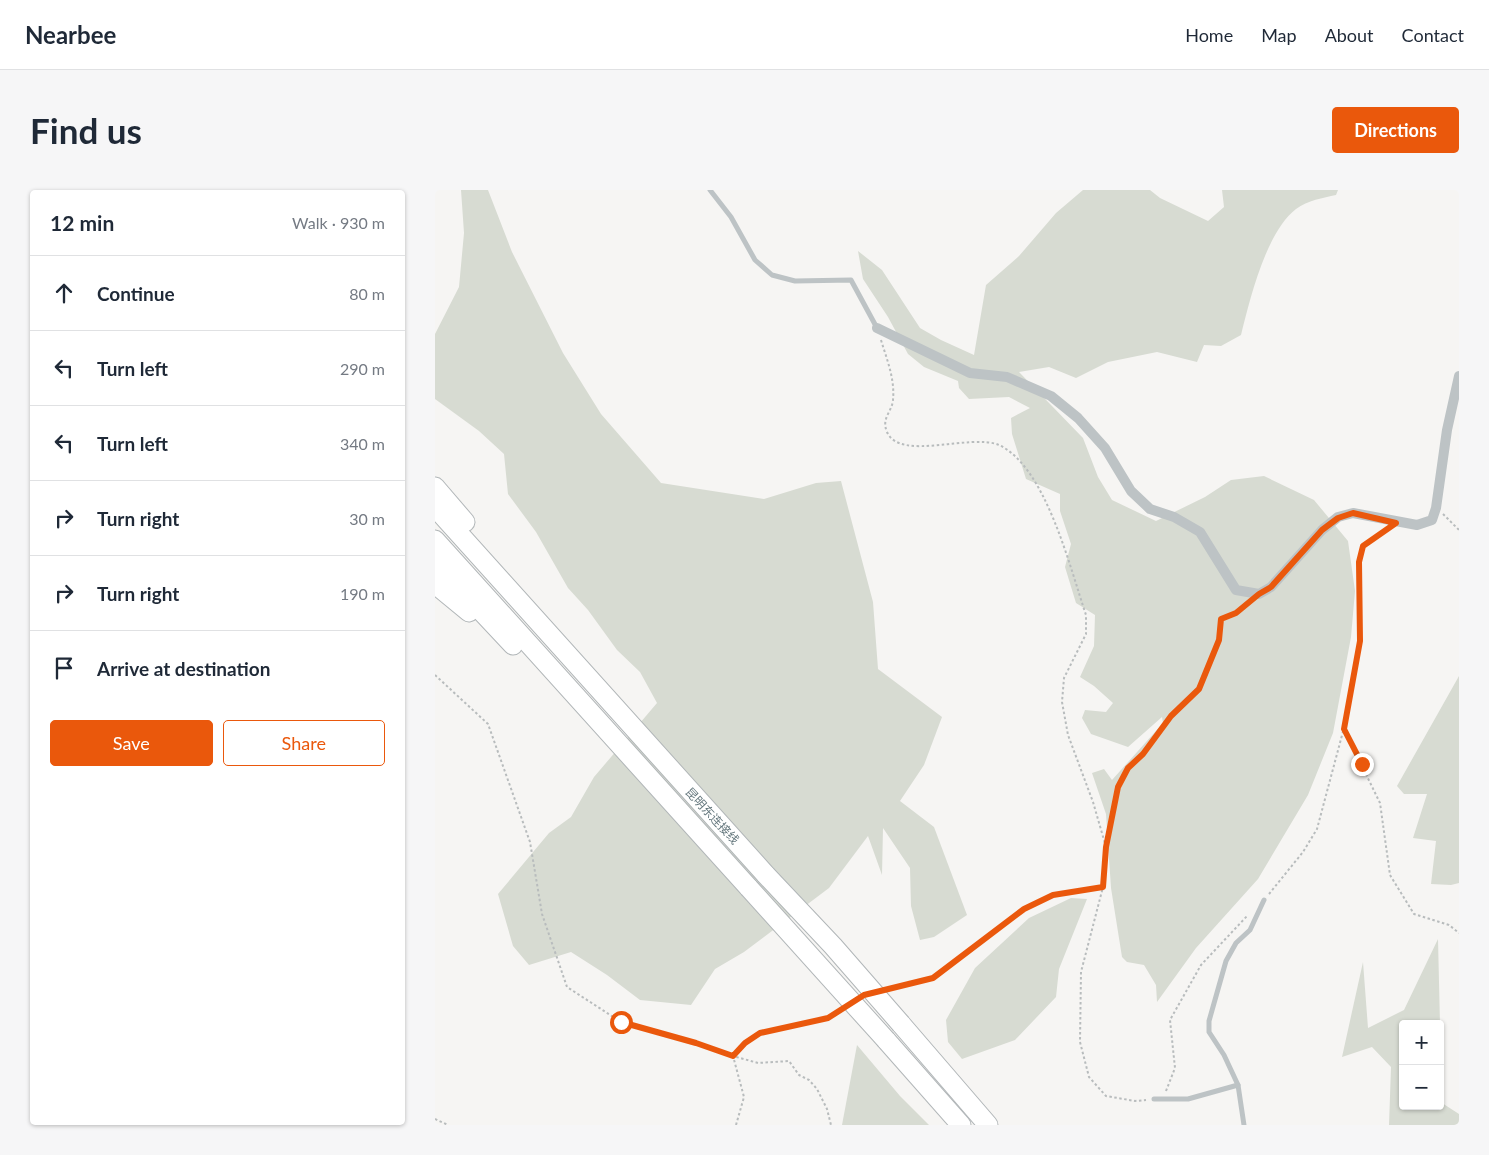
<!DOCTYPE html>
<html lang="en">
<head>
<meta charset="utf-8">
<style>
	body { margin:0; font-family:Lato,"Noto Sans SC",sans-serif; background:#f6f6f7; color:#1f2937 }
	.controls { position:absolute; right:15px; bottom:15px; display:grid; overflow:hidden; border-radius:5px; box-shadow:0 1px 4px #0004 }
	.controls button { width:45px; height:45px; display:grid; place-items:center; padding:0; border:0; border-bottom:1px solid #e0e1e3; background:#fff; color:#1f2937; font:25px sans-serif }
	.stop { position:absolute; width:15px; height:15px; margin:-11px; border:4px solid #ea580c; border-radius:50%; background:#fff }
	.stop.end { background:#ea580c; border-color:#fff; box-shadow:0 1px 5px #0008 }
	.list { margin:0; padding:0; list-style:none }
	h2 { display:flex; justify-content:space-between; align-items:center; height:65px; margin:0; padding:0 20px; font-size:21px }
	h2 small { font-size:16px; font-weight:400; color:#747a83 }
	.list li { display:grid; grid-template-columns:32px 1fr auto; gap:15px; align-items:center; box-sizing:border-box; height:75px; padding:0 20px; border-top:1px solid #e0e1e3 }
	.list b { display:block; font-size:19px; white-space:nowrap }
	.list em { font-size:16px; font-style:normal; color:#747a83 }
	.actions { display:flex; gap:10px; padding:15px 20px }
	.actions a { flex:1; padding:11px 0; border:1px solid #ea580c; border-radius:5px; text-align:center; font-size:18px; color:#ea580c }
	.actions .main { background:#ea580c; color:#fff }
	.icon { flex:none; width:28px; height:28px; fill:none; stroke:currentColor; stroke-width:2; stroke-linecap:round; stroke-linejoin:round }
	.map { position:relative; flex:none; width:1024px; height:935px; overflow:hidden; border-radius:5px }
	header { display:flex; align-items:center; gap:30px; box-sizing:border-box; height:70px; padding:0 25px; background:#fff; border-bottom:1px solid #e0e1e3 }
	header strong { font-size:24px }
	nav { display:flex; gap:28px; margin-inline-start:auto; font-size:18px }
	.intro { display:flex; align-items:center; justify-content:space-between; box-sizing:border-box; height:120px; padding:0 30px }
	h1 { margin:0; font-size:35px }
	.button { padding:12px 22px; border-radius:5px; background:#ea580c; color:#fff; font-size:18px; font-weight:700 }
	main { display:flex; gap:30px; padding:0 30px }
	aside { flex:1; background:#fff; border-radius:5px; box-shadow:0 1px 4px #0004 }
	.map>svg:first-child { display:block }
</style>
</head>
<body>
<header>
<strong>Nearbee</strong>
<nav><a>Home</a><a>Map</a><a>About</a><a>Contact</a></nav>
</header>
<div class="intro"><h1>Find us</h1><a class="button">Directions</a></div>
<main>
<aside>
<h2>12 min<small>Walk · 930 m</small></h2>
<ul class="list">
<li><svg class="icon" aria-label="ahead" viewBox="0 0 24 24"><path d="M12 20V5M6 11l6-6 6 6"/></svg><div><b>Continue</b></div><em>80 m</em></li>
<li><svg class="icon" aria-label="left" viewBox="0 0 24 24"><path d="M17 20v-9H6M10 6l-5 5 5 5"/></svg><div><b>Turn left</b></div><em>290 m</em></li>
<li><svg class="icon" aria-label="left" viewBox="0 0 24 24"><path d="M17 20v-9H6M10 6l-5 5 5 5"/></svg><div><b>Turn left</b></div><em>340 m</em></li>
<li><svg class="icon" aria-label="right" viewBox="0 0 24 24"><path d="M7 20v-9h11M14 6l5 5-5 5"/></svg><div><b>Turn right</b></div><em>30 m</em></li>
<li><svg class="icon" aria-label="right" viewBox="0 0 24 24"><path d="M7 20v-9h11M14 6l5 5-5 5"/></svg><div><b>Turn right</b></div><em>190 m</em></li>
<li><svg class="icon" aria-label="arrive" viewBox="0 0 24 24"><path d="M6 21V4h12l-3 4 3 4H6"/></svg><div><b>Arrive at destination</b></div></li>
</ul>
<div class="actions"><a class="main">Save</a><a>Share</a></div>
</aside>
<div class="map">
<svg width="1024" height="935" viewBox="0 0 1024 935">
	<rect width="100%" height="100%" fill="#f6f5f3"/>
	<!-- green -->
	<g fill="#d7dbd2">
		<path d="M26,0H53L77,62L128,163L166,224L226,293L329,309L381,293L406,291L438,412L443,479L507,527L489,575L465,611L499,637L532,725L499,747L485,750L476,716L475,678L448,638L447,685L433,646L394,698L309,762L280,779L256,815L205,810L172,785L136,762L94,775L78,756L63,704L114,643L136,627L159,587L222,513L205,482L182,460L153,420L133,398L101,342L73,304L69,264L44,241L0,209V144L24,97L29,43Z"/>
		<path d="M648,0H715L725,8L773,31L789,17L787,0H903L901,5C888,8 873,10 861,19C831,42 815,109 806,145L786,156L769,155L762,172L722,162L673,172L641,188L614,177L584,182L648,248L663,287L677,310L721,331L770,307L796,290L829,286L879,310L913,351L920,401L916,447L898,543L873,605L823,689L761,758L722,812L721,795L709,775L692,772L687,767L676,698L671,624L657,583L669,579L677,590L728,533L727,527L693,557L656,544L647,528L650,520L671,522L678,513L659,496L645,487L659,456L660,425L641,413L630,377L636,354L625,321V304L591,289L577,244L576,228L595,218L574,207L534,209L524,198L523,191L489,177L473,164L453,127L428,89L423,61L447,80L485,138L506,150L539,165L551,95L584,66L621,23Z"/>
		<path d="M1024,486V693L1016,695L996,694L1001,651L978,648L992,604H969L962,596Z"/>
		<path d="M636,708L652,709L624,779L621,807L580,850L527,869L513,852L511,830L540,778L594,728Z"/>
		<path d="M1003,749L1005,834H968V916H1005V852L1007,913L1024,924V935H954L956,877L937,857L907,867L928,772L933,838L969,820Z"/>
		<path d="M422,855L465,906L494,935H407Z"/>
	</g>
	<g fill="none" stroke-linecap="round" stroke-linejoin="round">
		<!-- motorway casing -->
		<g stroke="#b1b6b8" stroke-width="21">
			<g id="motorway">
				<path d="M0,297L30,332"/>
				<path d="M0,317L331,685"/>
				<path d="M0,350L314,698"/>
				<path d="M0,372L78,455"/>
				<path d="M0,394L34,422"/>
				<path d="M466,834L553,935"/>
				<path d="M451,850L526,935"/>
			</g>
		</g>
		<!-- path -->
		<g stroke="#b8bcbd" stroke-width="2" stroke-dasharray="2.5 2.5" stroke-linecap="butt">
			<path d="M446,150C452,170 460,189 458,210C457,222 446,228 452,242C465,272 536,243 564,255C611,277 635,378 651,425V444L629,488L627,512L633,545L658,612L671,657L668,697L646,782L645,852L654,887L671,906L700,911L711,910"/>
			<path d="M1008,324L1024,340"/>
			<path d="M0,485L53,534L95,652L107,724L132,797L186,832L261,853L298,866L310,853L325,843L393,828L406,820"/>
			<path d="M909,539L945,613L955,685L979,724L1014,735L1024,743"/>
			<path d="M671,656L683,597L693,578L708,565L736,526L764,499L784,449L786,429L801,423L814,412"/>
			<path d="M834,704L868,662L882,639L910,534L925,451L924,372L928,356L951,340"/>
			<path d="M453,799L498,788L589,719L618,705L668,697"/>
			<path d="M731,901L740,878L735,830L766,775L813,725"/>
			<path d="M0,929L13,935"/>
			<path d="M301,935L309,907L298,866L323,873L354,871L364,885L374,890L382,899L392,919L396,935"/>
		</g>
		<!-- service -->
		<g stroke="#bdc3c5" stroke-width="5">
			<path d="M275,0L296,27L320,70L337,85L360,91L416,90L442,138"/>
			<path d="M719,909H753L803,895"/>
			<path d="M809,935L803,895L789,865L774,842V831L791,771L801,753L815,740L829,710"/>
		</g>
		<!-- minor -->
		<path stroke="#bdc3c5" stroke-width="10" d="M442,138L535,183L572,187L616,206L643,228L670,258L696,301L715,319L739,327L765,342L801,400L824,404L836,397L887,340L903,327L918,323L982,335L997,330L1001,318L1012,240L1024,186"/>
		<!-- motorway -->
		<use href="#motorway" stroke="#fff" stroke-width="19"/>
		<!-- motorway-bridge casing -->
		<g stroke="#b1b6b8" stroke-width="21" stroke-linecap="butt">
			<g id="motorway-bridge">
				<path d="M331,685L398,756L466,834"/>
				<path d="M314,698L451,850"/>
			</g>
		</g>
		<!-- motorway-bridge -->
		<use href="#motorway-bridge" stroke="#fff" stroke-width="19"/>
	</g>
	<g fill="none" stroke-linecap="round" stroke-linejoin="round">
		<!-- route -->
		<path stroke="#ea580c" stroke-width="6" d="M186,832L261,853L298,866L310,853L325,843L393,828L429,805L498,788L589,719L618,705L668,697L671,657L683,597L693,578L708,564L736,526L764,499L784,450L786,429L801,423L824,404L836,397L887,340L903,328L918,323L961,333L928,356L924,372L925,451L909,539L927,574"/>
	</g>
	<g text-anchor="middle" stroke-width="5" stroke-linejoin="round" paint-order="stroke">
		<!-- street labels -->
		<g font-size="12" fill="#63767c" stroke="#fff">
			<text transform="translate(277 626) rotate(47)" y="4">昆明东连接线</text>
		</g>
	</g>
</svg>
<div class="controls">
<button>+</button>
<button>−</button>
</div>
<div class="stop" style="left:186px;top:832px"></div>
<div class="stop end" style="left:927px;top:574px"></div>
</div>
</main>
</body>
</html>
